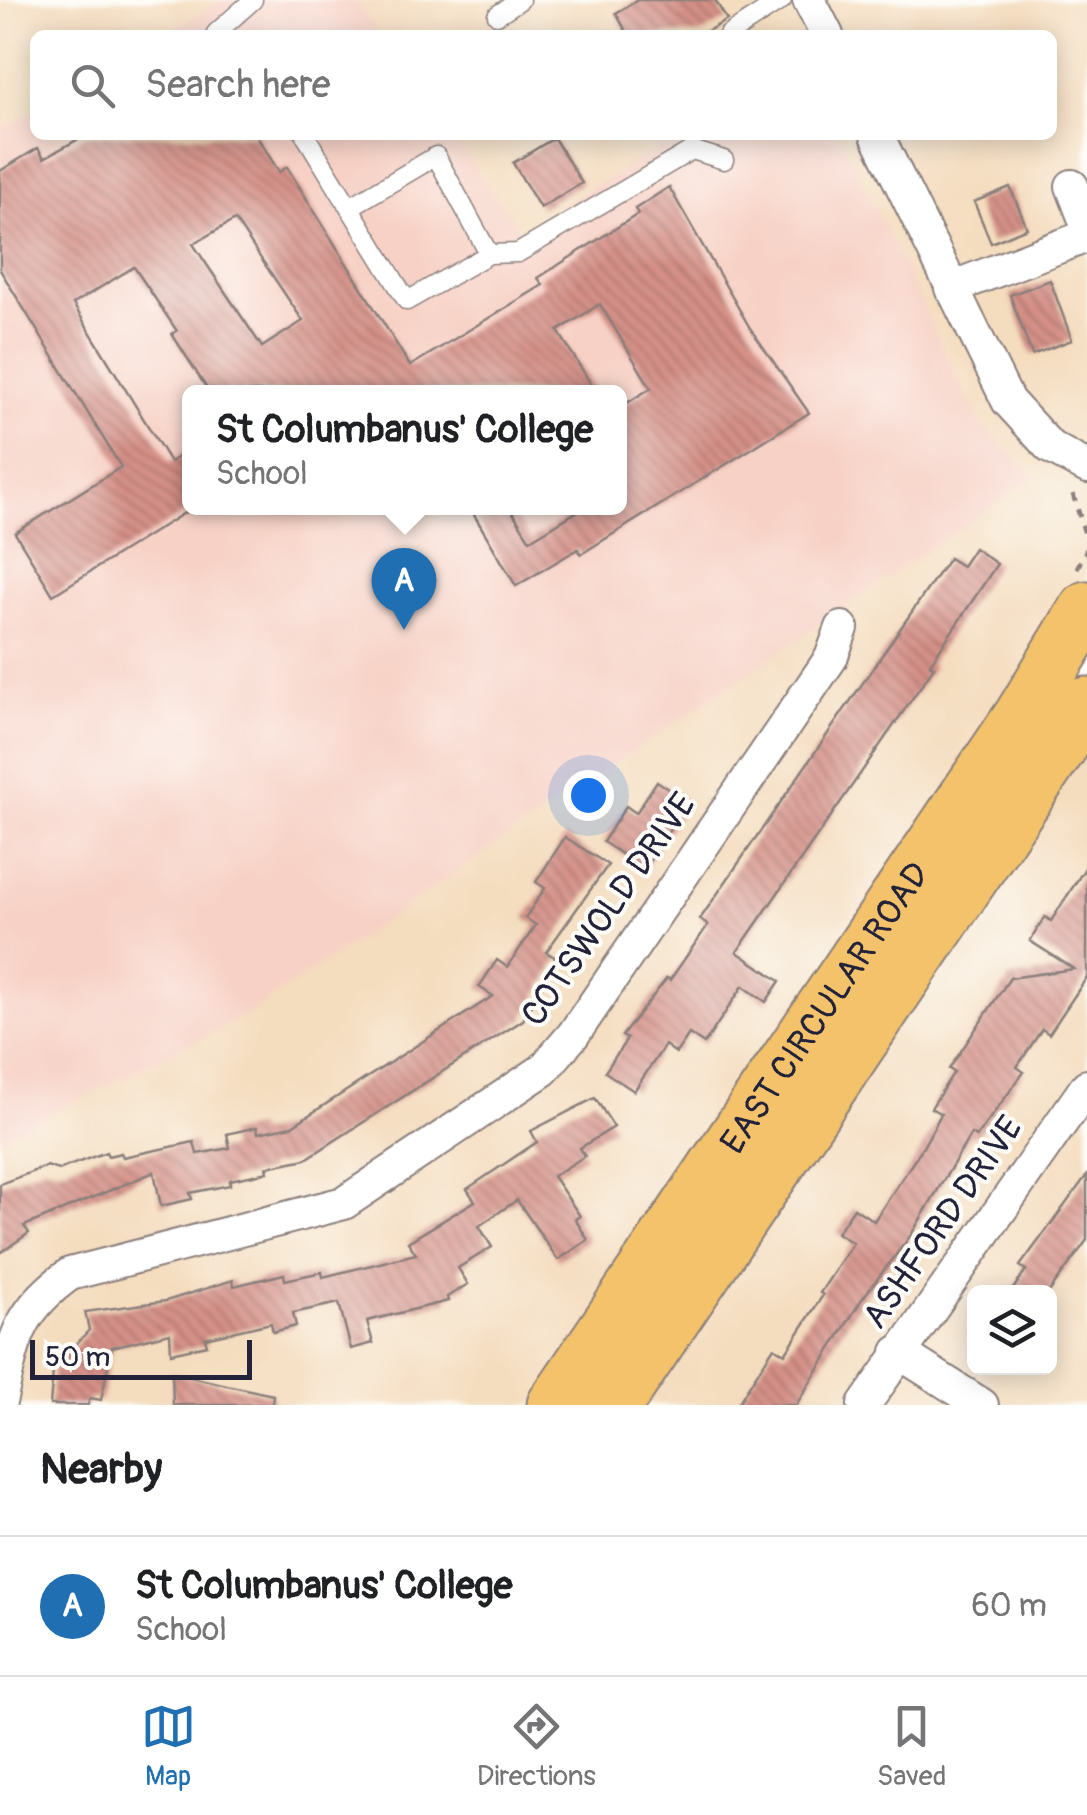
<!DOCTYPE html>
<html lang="en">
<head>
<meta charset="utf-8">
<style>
	body { margin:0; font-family:Pangolin,sans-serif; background:#f6f6f6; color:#202124 }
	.controls { position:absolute; right:30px; bottom:30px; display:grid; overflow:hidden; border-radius:15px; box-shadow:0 5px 25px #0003 }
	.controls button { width:90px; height:90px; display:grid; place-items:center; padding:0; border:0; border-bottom:2px solid #e0e0e0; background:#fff; color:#202124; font:50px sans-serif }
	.scale { position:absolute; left:30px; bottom:25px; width:222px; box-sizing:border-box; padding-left:10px; border:5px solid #22223b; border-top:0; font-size:28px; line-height:35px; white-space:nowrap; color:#22223b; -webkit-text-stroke:8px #fdfcf7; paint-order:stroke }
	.you { position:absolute; left:588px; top:795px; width:35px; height:35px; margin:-25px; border:8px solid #fff; border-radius:50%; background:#1a73e8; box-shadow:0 0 0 15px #1a73e833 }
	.badge { display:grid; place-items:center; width:65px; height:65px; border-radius:50%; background:#1f6fb2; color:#fff; font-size:32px; font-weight:700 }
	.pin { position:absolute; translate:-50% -82px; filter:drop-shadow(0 2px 5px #0008) }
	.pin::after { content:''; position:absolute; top:52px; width:35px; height:30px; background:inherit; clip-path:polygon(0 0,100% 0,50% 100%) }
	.popup { position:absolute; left:182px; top:385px; width:445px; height:130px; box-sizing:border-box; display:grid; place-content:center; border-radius:15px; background:#fff; filter:drop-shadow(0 2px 8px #0005); font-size:32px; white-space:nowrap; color:#757577 }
	.popup b { font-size:38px; color:#202124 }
	.popup::after { content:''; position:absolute; left:50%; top:100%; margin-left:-20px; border:20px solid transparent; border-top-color:#fff }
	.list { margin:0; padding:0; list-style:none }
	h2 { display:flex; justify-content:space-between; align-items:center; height:130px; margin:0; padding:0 40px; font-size:42px }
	h2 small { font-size:32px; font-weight:400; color:#757577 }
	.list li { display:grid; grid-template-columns:65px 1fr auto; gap:30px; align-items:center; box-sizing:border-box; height:140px; padding:0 40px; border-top:2px solid #e0e0e0 }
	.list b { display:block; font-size:38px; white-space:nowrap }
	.list p { margin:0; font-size:32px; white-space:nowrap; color:#757577 }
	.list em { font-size:32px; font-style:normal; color:#757577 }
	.icon { flex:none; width:55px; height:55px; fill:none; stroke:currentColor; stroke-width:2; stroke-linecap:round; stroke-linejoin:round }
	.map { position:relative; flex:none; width:1087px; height:1405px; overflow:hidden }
	.search { position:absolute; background:#fff; box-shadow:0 5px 25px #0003; left:30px; right:30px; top:30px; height:110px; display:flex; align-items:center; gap:25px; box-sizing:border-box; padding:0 35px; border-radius:15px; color:#757577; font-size:38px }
	.sheet { height:270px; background:#fff }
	nav { display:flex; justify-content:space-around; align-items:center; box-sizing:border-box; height:140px; border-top:2px solid #e0e0e0; background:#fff; font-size:28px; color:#757577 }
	nav a { display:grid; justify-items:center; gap:5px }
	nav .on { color:#1f6fb2 }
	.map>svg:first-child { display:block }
</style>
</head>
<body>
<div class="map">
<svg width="1087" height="1405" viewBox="0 0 1087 1405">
	<defs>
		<pattern id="building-back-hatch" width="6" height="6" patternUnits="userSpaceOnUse" patternTransform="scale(2.5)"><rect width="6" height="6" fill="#d59188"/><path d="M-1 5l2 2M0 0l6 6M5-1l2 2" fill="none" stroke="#ac7670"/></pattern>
	</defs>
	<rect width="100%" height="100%" fill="#fdfcf7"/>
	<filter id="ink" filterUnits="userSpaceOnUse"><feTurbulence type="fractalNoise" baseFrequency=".01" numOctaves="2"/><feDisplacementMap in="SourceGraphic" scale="20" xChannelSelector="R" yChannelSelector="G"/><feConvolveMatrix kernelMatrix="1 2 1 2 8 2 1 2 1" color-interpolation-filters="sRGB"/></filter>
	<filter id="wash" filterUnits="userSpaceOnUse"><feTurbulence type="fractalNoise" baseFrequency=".0048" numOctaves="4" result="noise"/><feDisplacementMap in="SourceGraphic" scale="40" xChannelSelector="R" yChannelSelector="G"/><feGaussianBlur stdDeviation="2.25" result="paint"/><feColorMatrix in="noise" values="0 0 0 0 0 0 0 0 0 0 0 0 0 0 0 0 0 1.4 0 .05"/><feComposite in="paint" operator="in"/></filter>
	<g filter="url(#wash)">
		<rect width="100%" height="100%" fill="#f4dcbe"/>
		<!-- built -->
		<g fill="#f7d1c6" fill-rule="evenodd">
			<path d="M222,0H355L380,35H163Z"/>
			<path d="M35,111V135H452L521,231L679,135H840L978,420L1035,477L248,1014L0,1139V131ZM189,392H619V508H189Z"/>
		</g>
		<g id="blocks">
			<!-- building -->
			<g fill="url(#building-back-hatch)" fill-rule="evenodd">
				<path d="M638,0H715L727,20L700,35H628L616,13Z"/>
				<path d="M86,135H256L279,172L287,167L410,366L543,285L538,278L638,214L635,209L669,187L750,328L809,413L581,554L578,549L516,586L470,508H510L530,540L583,508H619V408L651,388L600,304L558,331L596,392H209L172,334L177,331L134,267L73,304L170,462L189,450V510L53,595L15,533L121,467L0,270V171L38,148L44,158ZM235,220L303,321L262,347L193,244Z"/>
				<path d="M554,138L582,183L540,208L513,163Z"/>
				<path d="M1010,187L1027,228L991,243L974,202Z"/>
				<path d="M1050,280L1072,340L1032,355L1010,295Z"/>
				<path d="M974,548L997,564L930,664L934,667L737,952L780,981L766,1002L743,986L704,1044L689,1034L676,1053L665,1045L634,1091L605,1072L627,1039L622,1036L667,978L670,980L708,925L700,919L949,558L962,566Z"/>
				<path d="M657,781L688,802L644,869L603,842L626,806L636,813Z"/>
				<path d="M565,837L608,865L546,952L558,959L523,1020L306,1159L267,1167L268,1172L230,1180V1185L190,1193L192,1199L161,1206L154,1172L24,1226L29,1233L0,1253V1184L47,1166L58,1170L106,1152L108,1156L121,1153L123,1157L194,1142L197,1154L230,1148L227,1134L257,1127L258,1133L292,1126L493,996L479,987L497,960L507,967L536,925L525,918L545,888L536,882Z"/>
				<path d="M1087,865V977L1049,1034L1042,1029L1017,1067L1024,1072L976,1137L971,1134L911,1235L862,1299L796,1405H737L774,1347L785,1354L823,1295L820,1293L853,1243L837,1233L854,1208L874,1221L923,1147L941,1114L931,1108L954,1072L949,1069L1010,978L1074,969L1030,941L1045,917L1051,921Z"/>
				<path d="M595,1098L614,1127L580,1148L585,1156L553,1176L580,1216L575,1219L588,1240L558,1260L517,1200L479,1226L492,1247L458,1268L468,1284L447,1297L448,1301L367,1321L373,1343L351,1349L339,1303L293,1313L296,1326L273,1332L271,1323L205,1338L207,1345L171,1353L170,1333L112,1347L101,1400L90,1398L88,1405H50L55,1349L69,1352L89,1330L85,1312L166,1301L233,1280L234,1286L284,1274L285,1280L322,1272L323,1277L416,1254L408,1242L475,1201L467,1189L537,1142L531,1131Z"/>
				<path d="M1087,1175V1240L1049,1292H1011L1026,1270L1020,1266Z"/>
				<path d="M172,1373L273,1395L272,1405H173Z"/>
			</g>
		</g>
	</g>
	<g filter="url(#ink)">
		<use href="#blocks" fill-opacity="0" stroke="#8b7f7c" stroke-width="2.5"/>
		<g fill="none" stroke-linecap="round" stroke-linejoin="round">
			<!-- lane casing -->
			<g stroke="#8b7f7c" stroke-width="21">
				<g id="lane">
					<path d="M497,15L520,0"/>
					<path d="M216,33L253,0"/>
					<path d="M728,35L782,0"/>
					<path d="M305,135L407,301L489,254L436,156L350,207"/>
					<path d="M489,254L518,253L692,150L724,160"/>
				</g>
			</g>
			<!-- street casing -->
			<g stroke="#8b7f7c" stroke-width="36">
				<g id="street">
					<path d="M809,0L827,35"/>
					<path d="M877,135L1008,401L1050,447L1087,467"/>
					<path d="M1072,186L1087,225"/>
					<path d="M951,288L1087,236"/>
					<path d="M898,1352L982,1405"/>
					<path d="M0,1402C14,1342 16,1312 70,1274L344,1203L543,1070L573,1035L831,658L842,628"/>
					<path d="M864,1405L1087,1086"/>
				</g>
			</g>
			<!-- highway casing -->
			<g stroke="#8b7f7c" stroke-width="59">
				<g id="highway">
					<path id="s1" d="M555,1405L1022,716L1087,609"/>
					<path d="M614,1405L1087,705"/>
				</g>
			</g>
			<!-- path -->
			<g stroke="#8b7f7c" stroke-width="5" stroke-dasharray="8 8" stroke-linecap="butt">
				<path d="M1073,494L1087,541"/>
				<path d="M1077,568L1087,549"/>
			</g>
			<!-- lane -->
			<use href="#lane" stroke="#fff" stroke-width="18"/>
			<!-- street -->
			<use href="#street" stroke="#fff" stroke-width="32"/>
			<!-- highway -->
			<use href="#highway" stroke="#f3c26a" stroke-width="55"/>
		</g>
	</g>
	<g text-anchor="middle" stroke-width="8" stroke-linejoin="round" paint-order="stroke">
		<!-- street labels -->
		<g font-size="35" fill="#22223b" stroke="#fdfcf7">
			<text transform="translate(608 909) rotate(-55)" y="12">COTSWOLD DRIVE</text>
			<text dy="12" stroke="none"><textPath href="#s1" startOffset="480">EAST CIRCULAR ROAD</textPath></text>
			<text transform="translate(942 1222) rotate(-55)" y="12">ASHFORD DRIVE</text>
		</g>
	</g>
</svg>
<div class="controls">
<button><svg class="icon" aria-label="layers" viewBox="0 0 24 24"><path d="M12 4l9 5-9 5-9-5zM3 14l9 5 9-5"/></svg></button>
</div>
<div class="scale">50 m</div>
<div class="you"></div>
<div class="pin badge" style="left:404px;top:630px">A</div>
<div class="popup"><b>St Columbanus' College</b>School</div>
<div class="search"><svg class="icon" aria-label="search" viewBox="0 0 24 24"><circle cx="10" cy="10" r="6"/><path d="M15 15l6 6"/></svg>Search here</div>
</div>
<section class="sheet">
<h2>Nearby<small></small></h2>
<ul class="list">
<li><span class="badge">A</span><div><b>St Columbanus' College</b><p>School</p></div><em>60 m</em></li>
</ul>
</section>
<nav>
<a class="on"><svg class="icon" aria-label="map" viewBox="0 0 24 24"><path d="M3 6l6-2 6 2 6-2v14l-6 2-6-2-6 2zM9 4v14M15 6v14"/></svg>Map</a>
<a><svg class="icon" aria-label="directions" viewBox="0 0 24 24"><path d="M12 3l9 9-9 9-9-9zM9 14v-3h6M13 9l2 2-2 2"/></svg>Directions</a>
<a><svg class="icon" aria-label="saved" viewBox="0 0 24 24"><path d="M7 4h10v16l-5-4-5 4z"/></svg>Saved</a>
</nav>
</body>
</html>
